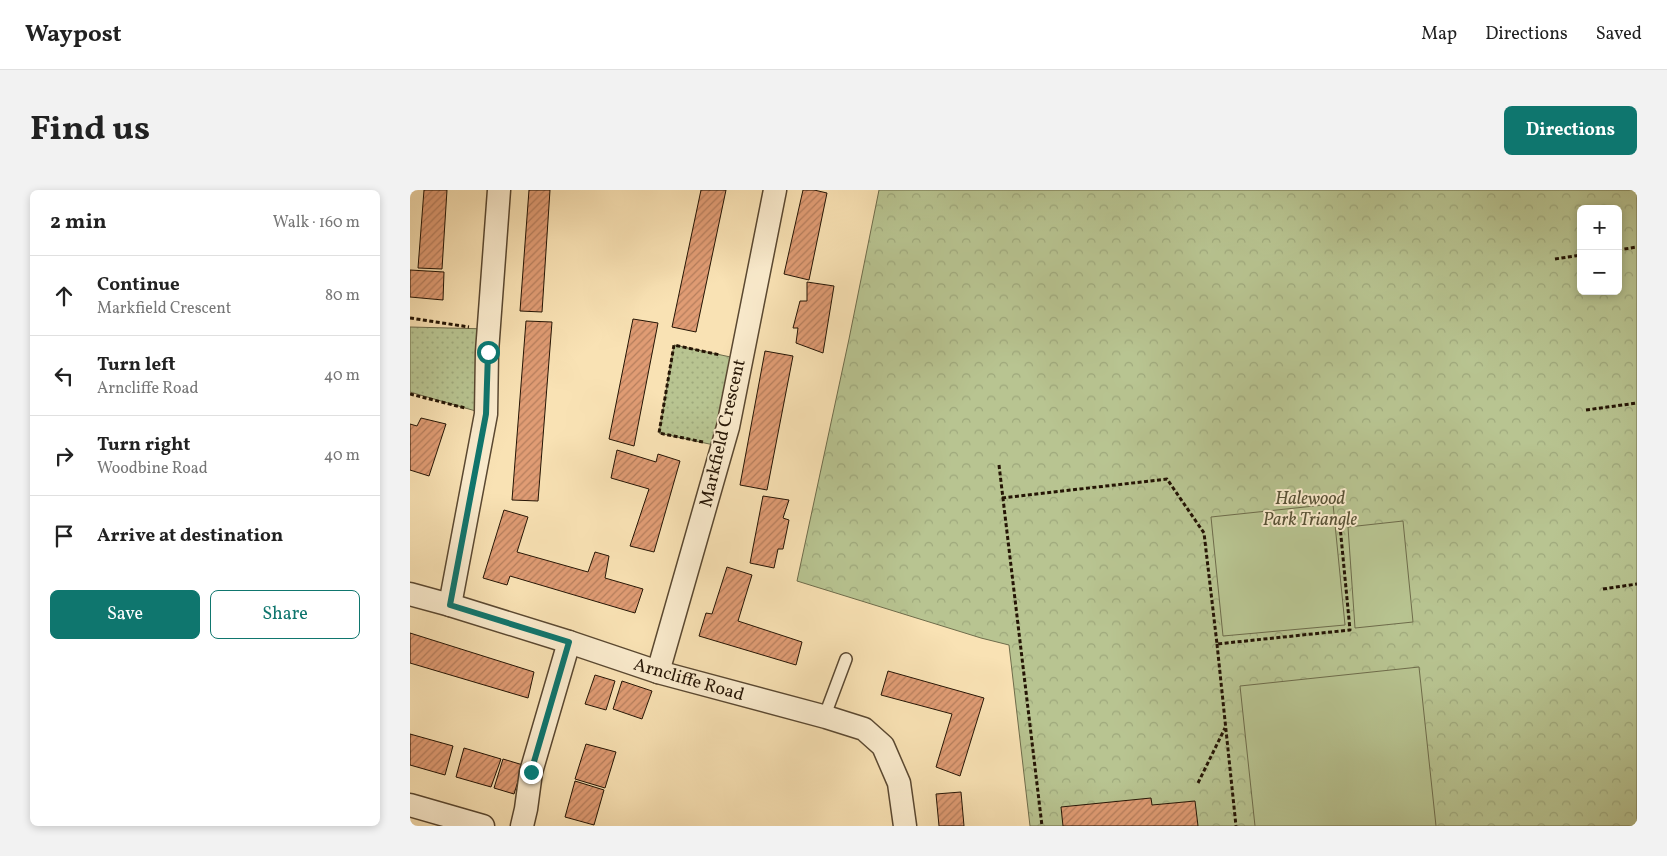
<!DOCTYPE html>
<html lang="en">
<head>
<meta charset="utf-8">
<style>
	body { margin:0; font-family:Vollkorn,serif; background:#f2f2f2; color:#222 }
	.controls { position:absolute; right:15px; top:15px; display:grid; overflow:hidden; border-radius:8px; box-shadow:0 2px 8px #0003 }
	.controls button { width:45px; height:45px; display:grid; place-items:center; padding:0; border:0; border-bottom:1px solid #e0e0e0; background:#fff; color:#222; font:25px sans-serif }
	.stop { position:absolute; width:15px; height:15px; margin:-11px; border:4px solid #0f766e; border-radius:50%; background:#fff }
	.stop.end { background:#0f766e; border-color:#fff; box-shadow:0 1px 5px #0008 }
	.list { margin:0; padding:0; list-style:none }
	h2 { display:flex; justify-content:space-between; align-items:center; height:65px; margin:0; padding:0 20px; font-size:21px }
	h2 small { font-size:16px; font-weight:400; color:#767676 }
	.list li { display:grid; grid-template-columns:32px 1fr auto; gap:15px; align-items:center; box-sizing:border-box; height:80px; padding:0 20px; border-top:1px solid #e0e0e0 }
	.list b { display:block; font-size:19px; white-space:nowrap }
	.list p { margin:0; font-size:16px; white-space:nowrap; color:#767676 }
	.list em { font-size:16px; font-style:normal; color:#767676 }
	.actions { display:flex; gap:10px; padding:15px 20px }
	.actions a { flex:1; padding:11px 0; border:1px solid #0f766e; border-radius:8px; text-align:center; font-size:18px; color:#0f766e }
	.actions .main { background:#0f766e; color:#fff }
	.icon { flex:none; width:28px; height:28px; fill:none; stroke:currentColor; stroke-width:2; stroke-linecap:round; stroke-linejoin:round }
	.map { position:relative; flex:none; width:1227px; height:636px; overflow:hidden; border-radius:8px }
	header { display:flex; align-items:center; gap:30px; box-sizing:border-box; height:70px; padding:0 25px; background:#fff; border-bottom:1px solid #e0e0e0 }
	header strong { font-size:24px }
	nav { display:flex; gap:28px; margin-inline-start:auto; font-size:18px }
	.intro { display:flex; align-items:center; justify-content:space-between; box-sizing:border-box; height:120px; padding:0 30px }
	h1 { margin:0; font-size:35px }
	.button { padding:12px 22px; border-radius:8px; background:#0f766e; color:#fff; font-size:18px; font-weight:700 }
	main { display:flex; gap:30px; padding:0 30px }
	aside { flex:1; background:#fff; border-radius:8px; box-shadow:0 2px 8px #0003 }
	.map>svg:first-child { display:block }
</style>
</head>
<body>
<header>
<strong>Waypost</strong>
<nav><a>Map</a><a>Directions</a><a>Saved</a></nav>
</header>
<div class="intro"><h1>Find us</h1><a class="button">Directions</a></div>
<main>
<aside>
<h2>2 min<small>Walk · 160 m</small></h2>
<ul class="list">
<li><svg class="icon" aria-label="ahead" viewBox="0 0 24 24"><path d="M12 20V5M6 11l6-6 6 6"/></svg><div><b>Continue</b><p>Markfield Crescent</p></div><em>80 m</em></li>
<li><svg class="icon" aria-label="left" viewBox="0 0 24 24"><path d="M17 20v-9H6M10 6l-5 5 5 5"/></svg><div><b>Turn left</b><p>Arncliffe Road</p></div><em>40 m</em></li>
<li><svg class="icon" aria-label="right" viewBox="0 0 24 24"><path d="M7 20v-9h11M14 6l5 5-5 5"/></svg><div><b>Turn right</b><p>Woodbine Road</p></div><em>40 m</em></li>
<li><svg class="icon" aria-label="arrive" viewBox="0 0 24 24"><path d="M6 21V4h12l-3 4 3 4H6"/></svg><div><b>Arrive at destination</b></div></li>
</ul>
<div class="actions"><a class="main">Save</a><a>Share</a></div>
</aside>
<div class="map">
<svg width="1227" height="636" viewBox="0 0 1227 636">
	<defs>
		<pattern id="grass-dots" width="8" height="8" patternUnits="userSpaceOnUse" patternTransform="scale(1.25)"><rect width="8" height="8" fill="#b8c491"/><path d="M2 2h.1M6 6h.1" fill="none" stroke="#9ea87c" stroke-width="1.8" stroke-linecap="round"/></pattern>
		<pattern id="forest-crowns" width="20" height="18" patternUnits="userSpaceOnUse" patternTransform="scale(1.25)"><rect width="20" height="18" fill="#b8c491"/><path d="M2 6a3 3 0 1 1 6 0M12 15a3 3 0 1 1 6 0" fill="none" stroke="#9ea87c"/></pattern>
		<pattern id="building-hatch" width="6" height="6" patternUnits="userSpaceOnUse" patternTransform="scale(1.25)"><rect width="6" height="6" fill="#e09c74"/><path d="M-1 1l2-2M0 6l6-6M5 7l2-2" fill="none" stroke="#b57e5d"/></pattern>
	</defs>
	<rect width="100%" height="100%" fill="#f9e2b4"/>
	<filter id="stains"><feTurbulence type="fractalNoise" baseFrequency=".004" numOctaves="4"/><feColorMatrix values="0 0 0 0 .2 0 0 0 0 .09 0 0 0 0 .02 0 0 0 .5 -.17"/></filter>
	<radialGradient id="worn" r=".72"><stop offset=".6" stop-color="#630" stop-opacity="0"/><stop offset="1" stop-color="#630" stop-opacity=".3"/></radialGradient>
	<!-- grass -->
	<g fill="url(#grass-dots)" stroke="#6e6c4b">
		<path d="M0,137L79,139L76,224L0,202Z"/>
		<path d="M264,155L330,169L313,257L249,243Z"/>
	</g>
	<!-- forest -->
	<path fill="url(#forest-crowns)" stroke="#6e6c4b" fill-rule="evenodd" d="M469,0H1227V636H620L599,455L571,448L387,391L439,149ZM1171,19H1208V101H1171Z"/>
	<!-- pitch -->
	<g fill="#b8c491" stroke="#6e6c4b">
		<path d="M923,314L935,435L813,446L801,327Z"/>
		<path d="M993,331L1003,432L945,438L938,337Z"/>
		<path d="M1009,477L1026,636H845L830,496Z"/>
	</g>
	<!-- building -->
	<g fill="url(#building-hatch)" stroke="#251505">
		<path d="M14,0H37L32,79L8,78Z"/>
		<path d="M119,0H140L132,122L110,121Z"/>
		<path d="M291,0H316L286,142L262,137Z"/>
		<path d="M393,0H404L417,3L399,90L374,84Z"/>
		<path d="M0,80L34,82L33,110L0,107Z"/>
		<path d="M397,92L424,96L413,163L386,153L388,138H383L390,111H397Z"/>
		<path d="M223,129L248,133L224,256L199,249Z"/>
		<path d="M116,131L142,132L128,311L102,310Z"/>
		<path d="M355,161L383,166L357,300L330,295Z"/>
		<path d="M11,228L36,234L19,286L0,280V234L7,236Z"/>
		<path d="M207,260L246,272L248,264L270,271L244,362L220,356L239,299L201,288Z"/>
		<path d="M353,306L379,310L373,328L379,330L373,359H368L364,378L340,373Z"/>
		<path d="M94,320L118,327L107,362L178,382L185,362L199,366L195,388L233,399L225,423L100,386L97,395L73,388Z"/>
		<path d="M317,377L342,385L328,431L392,452L386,475L289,446L296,423L302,424Z"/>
		<path d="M0,443L124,482L118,508L0,473Z"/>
		<path d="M478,481L574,508L550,586L526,577L542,524L471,505Z"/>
		<path d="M185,485L205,491L196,520L175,514Z"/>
		<path d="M212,491L242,501L232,529L203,519Z"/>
		<path d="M0,544L43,556L35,585L0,575Z"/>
		<path d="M176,554L206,562L195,598L165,589Z"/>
		<path d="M54,558L91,569L81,597L46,587Z"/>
		<path d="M93,569L113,575L104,604L84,598Z"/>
		<path d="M165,591L194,600L184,635L155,627Z"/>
		<path d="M551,602L554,636H529L526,604Z"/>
		<path d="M741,608L742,615L785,611L788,636H653L651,617Z"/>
	</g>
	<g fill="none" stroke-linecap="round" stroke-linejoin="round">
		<!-- lane casing -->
		<g stroke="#5a4831" stroke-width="14">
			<path id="lane" d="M416,527L418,517L436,469"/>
		</g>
		<!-- street casing -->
		<g stroke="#5a4831" stroke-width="25">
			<g id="street">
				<path d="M0,404L40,415L159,452L248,482L416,527L454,539L473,556L489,593L495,636"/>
				<path d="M40,415L76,224L77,162L89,0"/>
				<path d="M248,482L318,237L365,0"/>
				<path d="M0,615L73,636"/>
				<path d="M112,636L116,619L121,582L159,452"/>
			</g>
		</g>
		<!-- path -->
		<g stroke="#251505" stroke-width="3" stroke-dasharray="4 2.5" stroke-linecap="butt">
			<path d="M1208,60L1227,57"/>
			<path d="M1145,69L1171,65"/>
			<path d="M0,128L59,137"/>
			<path d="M0,204L55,218"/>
			<path d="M1176,220L1227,213"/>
			<path d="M293,252L249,243L264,155L310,165"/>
			<path d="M589,275L632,636"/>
			<path d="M592,308L757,289L794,343L807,454L940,440L930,336"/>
			<path d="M1193,399L1227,394"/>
			<path d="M807,454L826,636"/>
			<path d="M788,593L815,538"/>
		</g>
		<!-- lane -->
		<use href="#lane" stroke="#fbecce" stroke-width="11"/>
		<!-- street -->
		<use href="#street" stroke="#fbecce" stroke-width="22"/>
	</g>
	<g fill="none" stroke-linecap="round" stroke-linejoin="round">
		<!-- route -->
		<path stroke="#0f766e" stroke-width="6" d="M78,162L76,224L40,415L159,452L121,582"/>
	</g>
	<g text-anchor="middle" stroke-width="4" stroke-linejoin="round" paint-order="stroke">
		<!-- street labels -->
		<g font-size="18" fill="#251505" stroke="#fbecce">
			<text transform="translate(312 243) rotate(-77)" y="6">Markfield Crescent</text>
			<text transform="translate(279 489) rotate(16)" y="6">Arncliffe Road</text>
		</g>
		<!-- park labels -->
		<g font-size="18" font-style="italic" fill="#585236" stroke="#fbecce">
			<text x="900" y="314">Halewood<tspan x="900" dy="21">Park Triangle</tspan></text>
		</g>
	</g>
	<rect width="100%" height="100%" filter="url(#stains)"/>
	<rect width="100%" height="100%" fill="url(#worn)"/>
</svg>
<div class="controls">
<button>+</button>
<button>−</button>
</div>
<div class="stop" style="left:78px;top:162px"></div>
<div class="stop end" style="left:121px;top:582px"></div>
</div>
</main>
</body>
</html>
